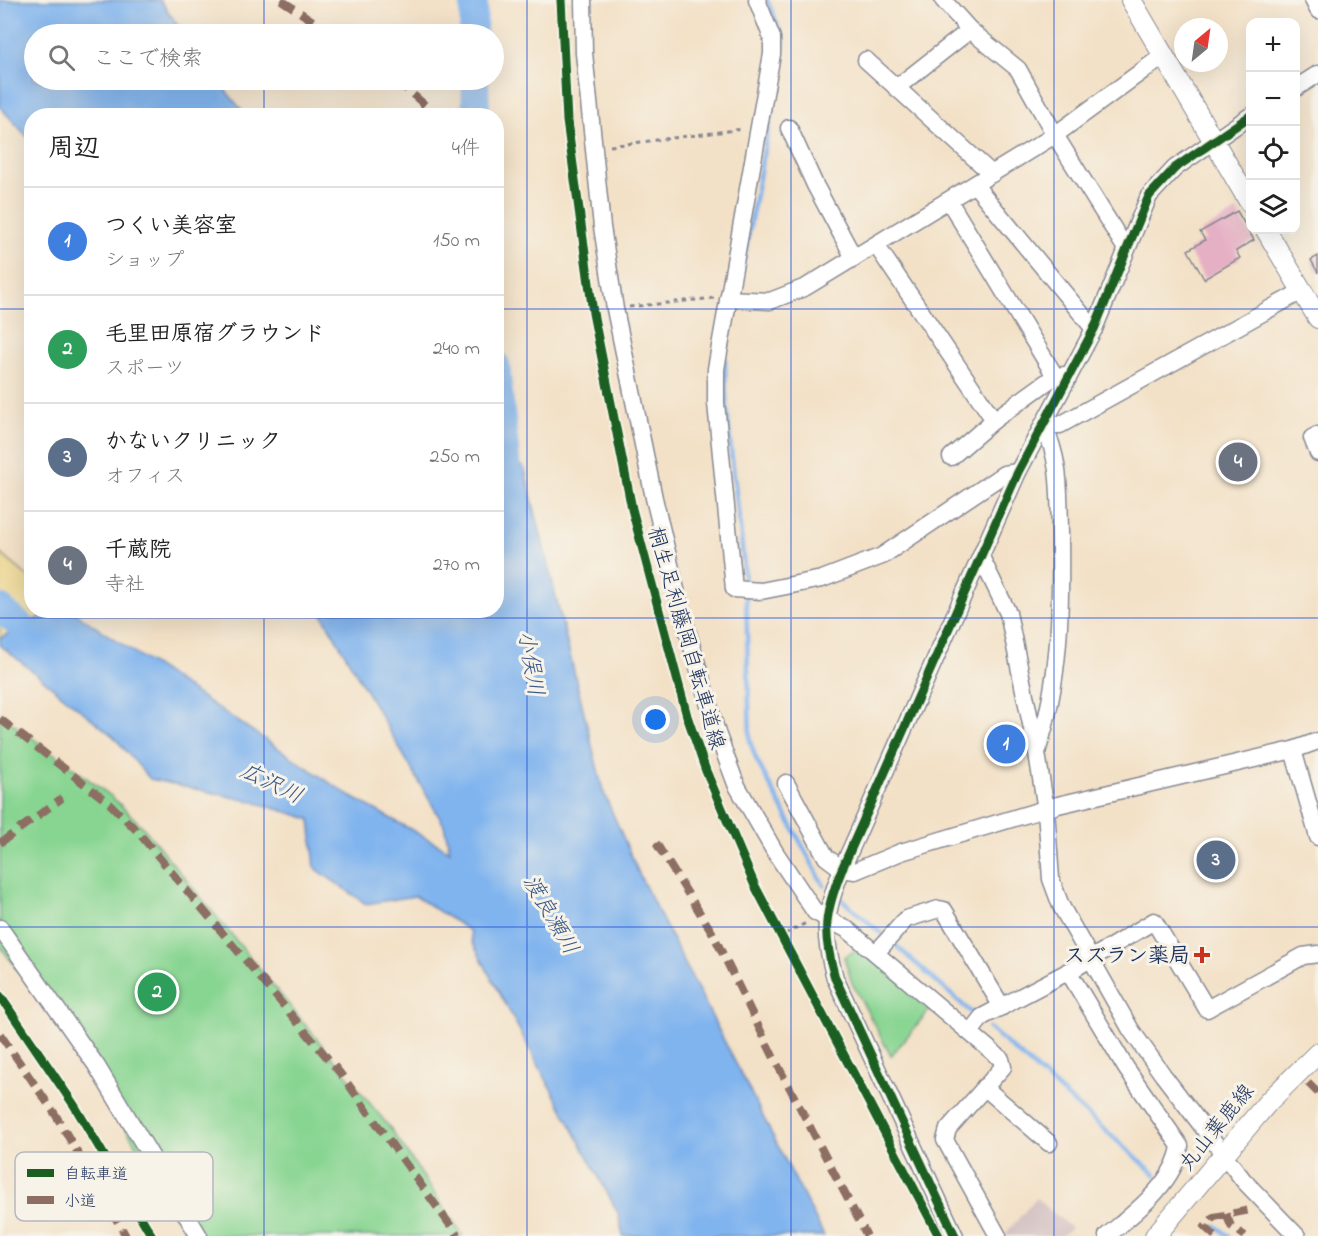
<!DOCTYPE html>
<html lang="ja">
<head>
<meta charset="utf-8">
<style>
	body { margin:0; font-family:"Indie Flower","Klee One",sans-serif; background:#f2f2f2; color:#222 }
	.controls { position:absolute; right:18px; top:18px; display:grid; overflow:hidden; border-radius:12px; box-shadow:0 6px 24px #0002 }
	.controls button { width:54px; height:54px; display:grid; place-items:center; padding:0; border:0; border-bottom:2px solid #e0e0e0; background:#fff; color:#222; font:30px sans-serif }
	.compass { position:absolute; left:1174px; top:18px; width:54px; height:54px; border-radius:50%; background:#fff; box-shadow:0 6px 24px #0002; rotate:29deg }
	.you { position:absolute; left:656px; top:720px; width:21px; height:21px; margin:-15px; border:4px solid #fff; border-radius:50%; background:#1a73e8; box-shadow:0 0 0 9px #1a73e833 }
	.badge { display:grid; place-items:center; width:39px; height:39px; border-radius:50%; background:#c8321e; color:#fff; font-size:20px; font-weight:700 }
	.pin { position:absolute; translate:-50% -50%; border:3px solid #fff; box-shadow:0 2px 6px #0006 }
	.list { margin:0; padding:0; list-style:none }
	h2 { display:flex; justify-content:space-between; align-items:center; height:78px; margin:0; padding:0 24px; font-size:26px }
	h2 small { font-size:20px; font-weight:400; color:#767676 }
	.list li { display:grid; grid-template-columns:39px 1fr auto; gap:18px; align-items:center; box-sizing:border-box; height:108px; padding:0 24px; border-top:2px solid #e0e0e0 }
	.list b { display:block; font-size:22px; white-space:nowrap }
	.list p { margin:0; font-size:20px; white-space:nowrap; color:#767676 }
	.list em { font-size:20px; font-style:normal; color:#767676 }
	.icon { flex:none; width:33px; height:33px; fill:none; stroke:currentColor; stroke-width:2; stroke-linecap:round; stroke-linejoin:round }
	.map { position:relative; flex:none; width:1318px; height:1236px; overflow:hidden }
	.search { position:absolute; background:#fff; box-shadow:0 6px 24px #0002; left:24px; top:24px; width:480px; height:66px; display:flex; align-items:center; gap:15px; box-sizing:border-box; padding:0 21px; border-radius:33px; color:#767676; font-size:22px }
	.panel { position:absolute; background:#fff; box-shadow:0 6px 24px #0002; left:24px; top:108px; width:480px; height:510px; border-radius:24px }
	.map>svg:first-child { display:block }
</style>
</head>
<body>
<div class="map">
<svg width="1318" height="1236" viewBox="0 0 1318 1236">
	<rect width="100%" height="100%" fill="#f7f3e8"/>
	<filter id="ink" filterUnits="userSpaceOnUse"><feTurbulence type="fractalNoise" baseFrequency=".0167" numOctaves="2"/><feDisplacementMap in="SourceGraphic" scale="12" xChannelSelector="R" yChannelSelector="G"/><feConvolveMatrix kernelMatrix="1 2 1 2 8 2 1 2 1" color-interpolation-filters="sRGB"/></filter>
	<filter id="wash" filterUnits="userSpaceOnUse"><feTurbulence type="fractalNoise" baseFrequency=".008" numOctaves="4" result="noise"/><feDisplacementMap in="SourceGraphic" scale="24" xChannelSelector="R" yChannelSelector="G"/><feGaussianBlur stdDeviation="1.35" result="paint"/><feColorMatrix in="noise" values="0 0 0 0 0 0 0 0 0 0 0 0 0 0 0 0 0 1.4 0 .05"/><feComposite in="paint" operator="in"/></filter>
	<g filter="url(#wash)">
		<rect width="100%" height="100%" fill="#f3e1c7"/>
		<!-- industrial -->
		<path fill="#d2bfc1" d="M1036,1198L1071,1228L1061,1236H1008L1006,1233Z"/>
		<!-- green -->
		<g fill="#88d592" stroke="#528278" stroke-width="1.5">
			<path d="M0,714L111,796L142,826L391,1129L463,1236H188L119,1116L56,1020L0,946Z"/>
			<path d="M854,951H865L931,1008L891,1056L852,983L844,957Z"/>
		</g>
		<!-- sand -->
		<path fill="#eeda9e" stroke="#84847e" stroke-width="1.5" d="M0,553L31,579L32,610L51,611L0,639Z"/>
		<!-- water -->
		<g fill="#80b4ee" stroke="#4e72a6" stroke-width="1.5">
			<path d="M0,0H160L184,34H34V80H217L246,115L32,116L31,141L0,107Z"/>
			<path d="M497,433L525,470L603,791L640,876L824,1236H623L618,1213L472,942L470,931L415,896L366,904L315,868L310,819L254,802L150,779L114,737L0,645V638L51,611H72L350,796L450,851L444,825L320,611L496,610Z"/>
		</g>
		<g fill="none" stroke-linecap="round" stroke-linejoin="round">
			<!-- stream -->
			<g stroke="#80b4ee" stroke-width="4.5">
				<path d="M737,296L782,53L784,41L767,0"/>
				<path d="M725,360C725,435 741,509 745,583"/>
				<path d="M746,596L750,742L757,761L824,886"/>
				<path d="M840,898L882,934"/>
				<path d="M893,943L972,1013"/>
				<path d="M989,1028L1156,1175"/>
				<path d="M1216,1226L1229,1236"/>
			</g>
			<!-- river -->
			<g stroke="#80b4ee" stroke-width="28">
				<path d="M473,34L474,0"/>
				<path d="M475,80L476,116"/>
				<path d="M496,365L508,480"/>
				<path d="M0,608L51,652"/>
			</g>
		</g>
		<g id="blocks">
			<!-- building -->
			<g fill="#e6b0c4">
				<path d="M1237,211L1254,240L1236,251L1240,258L1204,279L1188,250L1205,240L1200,232Z"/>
				<path d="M1318,256V273L1311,260Z"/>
			</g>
		</g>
	</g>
	<g filter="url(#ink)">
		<use href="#blocks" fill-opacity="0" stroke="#878892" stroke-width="1.5"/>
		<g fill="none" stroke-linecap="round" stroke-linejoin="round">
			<!-- minor casing -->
			<g stroke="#878892" stroke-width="19">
				<g id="minor">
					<path d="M583,0L584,53L602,227L615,309L654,498L679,602L717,733L736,784L775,852L815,912L848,930L1001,1059L1003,1067L948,1129L945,1140L998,1236"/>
					<path d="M757,0L772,38V54L716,369V403L734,589L761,591L822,579L882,556L1004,474L1018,472"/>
					<path d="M943,0L970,30L1018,69L1055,135L1126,249"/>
					<path d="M1313,0L1318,10"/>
					<path d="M866,60L992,174"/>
					<path d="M896,88L970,30"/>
					<path d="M1296,88L1318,74"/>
					<path d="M789,128L815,185L854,258"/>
					<path d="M975,185L1094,329"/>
					<path d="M949,201L1055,376"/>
					<path d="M876,245L994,420"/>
					<path d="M728,299L770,301L806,287L1055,135L1164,55"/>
					<path d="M1043,425H1060L1302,291"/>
					<path d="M1318,435L1312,438L1318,453"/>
					<path d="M951,457L994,420L1055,376L1066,375"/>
					<path d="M981,557L1008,613L1037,753L1046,810L1051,879L1061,906L1131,1030L1163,1075L1244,1181L1297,1236"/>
					<path d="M1293,750L1318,837"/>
					<path d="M1037,752C1061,679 1061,609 1060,533C1059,496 1061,458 1043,425"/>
					<path d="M786,783L826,857L842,869L855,871L901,852L1058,805L1293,750L1318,741"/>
					<path d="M0,928L96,1065L199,1236"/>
					<path d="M876,953L906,919L939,909L944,910L1002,1007"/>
					<path d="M1068,971L1126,1068L1180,1146C1175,1183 1134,1213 1107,1236"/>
					<path d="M971,1031L982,1017L1077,967L1154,921L1207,1009L1303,956L1318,954"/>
					<path d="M984,1087L1049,1143"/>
					<path d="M955,1236L835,978C822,932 824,914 842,869L1018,472L1094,329L1149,196L1175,168L1250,116"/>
				</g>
			</g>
			<!-- major casing -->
			<g stroke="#878892" stroke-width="22">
				<g id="major">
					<path d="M1131,0L1250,203"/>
					<path d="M1266,230L1318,318"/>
					<path d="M1155,1236L1269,1101L1318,1053"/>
				</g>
			</g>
			<!-- path -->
			<g stroke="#878892" stroke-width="3" stroke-dasharray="4.5 4.5" stroke-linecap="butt">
				<path d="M610,146L743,129"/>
				<path d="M629,307L714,298"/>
				<path d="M785,934L806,923"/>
			</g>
			<!-- minor -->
			<use href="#minor" stroke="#fff" stroke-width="16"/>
			<!-- major -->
			<use href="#major" stroke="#fff" stroke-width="20"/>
			<!-- quiet -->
			<g stroke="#8d6e63" stroke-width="8" stroke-dasharray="15 8" stroke-linecap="butt">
				<path d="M281,0L333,34"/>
				<path d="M396,80L426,106"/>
				<path d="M0,719L109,803L137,831L340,1073L458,1236"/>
				<path d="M0,843L62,798"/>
				<path d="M656,843L712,932L773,1056L867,1236"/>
				<path d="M0,1034L55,1114L126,1236"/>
				<path d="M1308,1083L1318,1093"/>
				<path d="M1226,1214L1231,1226L1245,1236"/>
				<path d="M1215,1236L1205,1227L1214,1217L1250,1210"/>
			</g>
			<!-- cycleway casing -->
			<g stroke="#f7f3e8" stroke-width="13">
				<g id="cycleway">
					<path d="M561,0L567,121L593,313L632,509L687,716L706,771L755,886L939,1236"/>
					<path d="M0,996L74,1105L152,1236"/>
					<path d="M955,1236L835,978C822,932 824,914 842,869L1018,472L1094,329L1149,196L1175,168L1250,116"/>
				</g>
			</g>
			<!-- cycleway -->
			<use href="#cycleway" stroke="#1b5e20" stroke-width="9"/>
		</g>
	</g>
	<!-- grid -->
	<path fill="none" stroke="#1d4ed8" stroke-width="1.5" stroke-opacity="0.55" d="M264,0V34M527,0V1236M791,0V1236M1054,0V1236M264,80V116M0,309H32M496,309H1318M264,610V1236M0,618H1318M0,927H1318"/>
	<!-- markers -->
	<path fill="#c8321e" stroke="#f7f3e8" stroke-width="2" d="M1199 946h6v6h6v6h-6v6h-6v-6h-6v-6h6z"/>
	<g text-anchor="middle" stroke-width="6" stroke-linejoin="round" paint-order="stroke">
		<!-- street labels -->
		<g font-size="21" fill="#1b2f5e" stroke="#f7f3e8">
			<text transform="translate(687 638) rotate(74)" y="7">桐生足利藤岡自転車道線</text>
			<text transform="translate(1216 1127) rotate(-51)" y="7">丸山葉鹿線</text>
		</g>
		<!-- poi labels -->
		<g font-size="21" font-weight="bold" fill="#1b2f5e" stroke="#f7f3e8" text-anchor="end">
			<text x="1190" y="962">スズラン薬局</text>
		</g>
		<!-- water labels -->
		<g font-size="22" font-style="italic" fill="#395789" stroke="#f7f3e8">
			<text transform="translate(532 663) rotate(80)" y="8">小俣川</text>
			<text transform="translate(272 782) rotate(26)" y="8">広沢川</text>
			<text transform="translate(552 914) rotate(60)" y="8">渡良瀬川</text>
		</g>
	</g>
	<!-- legend -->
	<rect x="15" y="1152" width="198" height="69" rx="9" fill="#f7f3e8" stroke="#b5b8bf" stroke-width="1.5"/>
	<rect x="27" y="1169" width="27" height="8" fill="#1b5e20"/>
	<rect x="27" y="1196" width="27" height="8" fill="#8d6e63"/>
	<g font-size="16" fill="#1b2f5e">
		<text x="64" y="1179">自転車道</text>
		<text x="64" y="1206">小道</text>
	</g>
</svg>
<div class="controls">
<button>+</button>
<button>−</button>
<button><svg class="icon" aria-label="locate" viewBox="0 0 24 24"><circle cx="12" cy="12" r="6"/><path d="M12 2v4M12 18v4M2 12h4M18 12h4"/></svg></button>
<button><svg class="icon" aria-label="layers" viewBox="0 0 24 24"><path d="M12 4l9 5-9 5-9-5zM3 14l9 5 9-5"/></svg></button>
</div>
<svg class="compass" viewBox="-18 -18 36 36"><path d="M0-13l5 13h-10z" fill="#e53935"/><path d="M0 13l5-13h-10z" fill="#767676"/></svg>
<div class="you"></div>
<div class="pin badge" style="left:1006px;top:744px;background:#3f7fe0">1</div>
<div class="pin badge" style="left:157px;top:992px;background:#2e9e5b">2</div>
<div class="pin badge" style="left:1216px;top:860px;background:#5c6f8a">3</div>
<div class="pin badge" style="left:1238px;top:462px;background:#6b7280">4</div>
<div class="search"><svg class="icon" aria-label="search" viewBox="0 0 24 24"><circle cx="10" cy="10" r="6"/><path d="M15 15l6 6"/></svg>ここで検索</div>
<section class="panel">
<h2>周辺<small>4件</small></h2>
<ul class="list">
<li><span class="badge" style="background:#3f7fe0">1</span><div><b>つくい美容室</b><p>ショップ</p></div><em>150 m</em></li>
<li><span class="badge" style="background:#2e9e5b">2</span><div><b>毛里田原宿グラウンド</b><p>スポーツ</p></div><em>240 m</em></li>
<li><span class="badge" style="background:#5c6f8a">3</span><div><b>かないクリニック</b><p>オフィス</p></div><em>250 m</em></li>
<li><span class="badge" style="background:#6b7280">4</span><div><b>千蔵院</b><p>寺社</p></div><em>270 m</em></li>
</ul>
</section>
</div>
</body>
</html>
